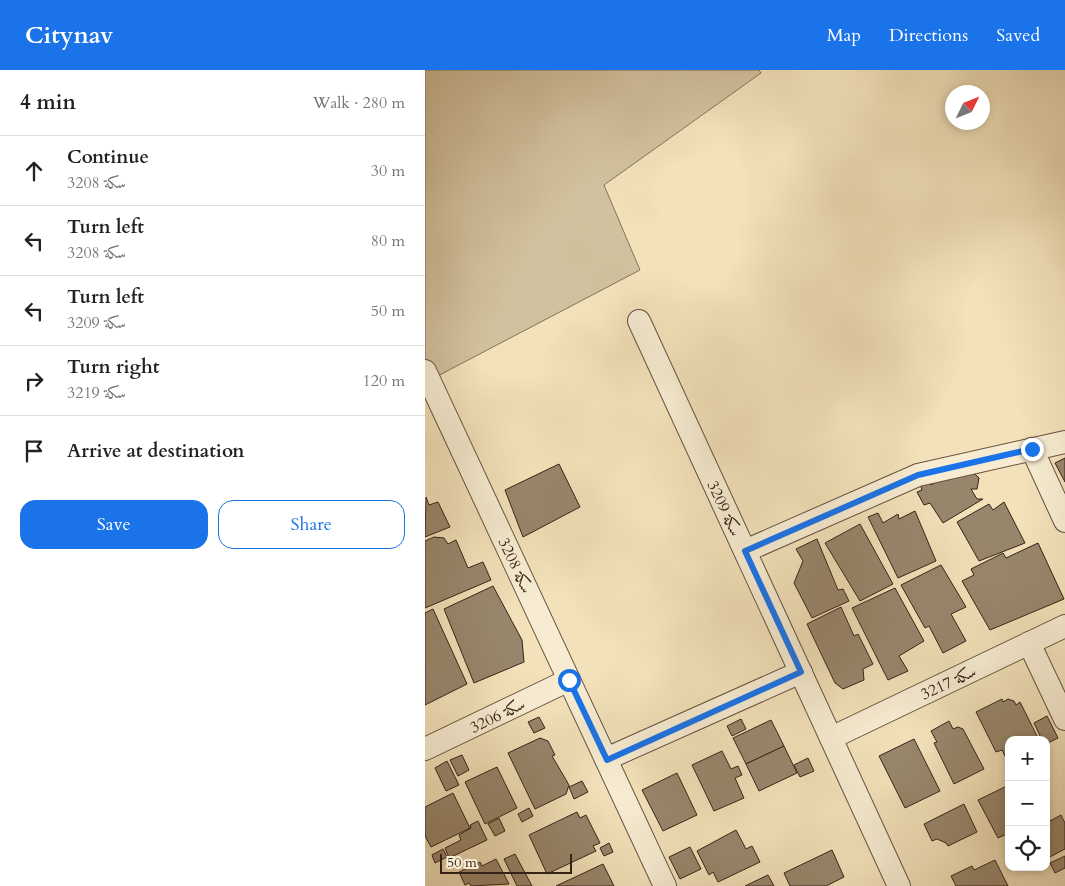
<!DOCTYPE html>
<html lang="en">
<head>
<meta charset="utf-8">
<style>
	body { margin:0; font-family:Cardo,Amiri,serif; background:#f2f2f2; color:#222 }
	.controls { position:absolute; right:15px; bottom:15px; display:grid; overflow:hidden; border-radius:10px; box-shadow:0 2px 8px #0003 }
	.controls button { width:45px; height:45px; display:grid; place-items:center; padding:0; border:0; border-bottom:1px solid #e0e0e0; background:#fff; color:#222; font:25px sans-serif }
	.compass { position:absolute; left:520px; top:15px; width:45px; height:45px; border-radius:50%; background:#fff; box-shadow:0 2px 8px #0003; rotate:47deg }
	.scale { position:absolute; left:15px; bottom:12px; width:132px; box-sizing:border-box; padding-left:5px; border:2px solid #362318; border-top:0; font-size:14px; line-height:18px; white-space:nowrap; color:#362318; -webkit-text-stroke:4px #f7ecd2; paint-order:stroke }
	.stop { position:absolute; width:15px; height:15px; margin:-11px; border:4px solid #1a73e8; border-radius:50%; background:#fff }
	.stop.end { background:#1a73e8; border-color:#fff; box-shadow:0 1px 5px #0008 }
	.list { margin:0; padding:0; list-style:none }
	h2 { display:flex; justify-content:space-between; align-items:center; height:65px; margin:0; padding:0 20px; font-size:21px }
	h2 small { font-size:16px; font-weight:400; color:#767676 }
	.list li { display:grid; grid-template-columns:32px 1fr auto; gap:15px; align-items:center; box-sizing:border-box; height:70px; padding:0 20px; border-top:1px solid #e0e0e0 }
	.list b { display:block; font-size:19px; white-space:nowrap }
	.list p { margin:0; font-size:16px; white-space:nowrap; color:#767676 }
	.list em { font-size:16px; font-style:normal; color:#767676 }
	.actions { display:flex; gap:10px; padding:15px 20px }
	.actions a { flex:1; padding:11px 0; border:1px solid #1a73e8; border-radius:15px; text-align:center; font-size:18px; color:#1a73e8 }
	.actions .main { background:#1a73e8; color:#fff }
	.icon { flex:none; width:28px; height:28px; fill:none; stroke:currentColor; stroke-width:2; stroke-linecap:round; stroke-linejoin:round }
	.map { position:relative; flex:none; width:640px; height:816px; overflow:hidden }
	header { display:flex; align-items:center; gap:30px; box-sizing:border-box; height:70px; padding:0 25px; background:#1a73e8; color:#fff }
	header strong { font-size:24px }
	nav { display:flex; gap:28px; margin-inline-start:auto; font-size:18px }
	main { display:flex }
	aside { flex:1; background:#fff }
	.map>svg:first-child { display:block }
</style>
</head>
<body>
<header>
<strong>Citynav</strong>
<nav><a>Map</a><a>Directions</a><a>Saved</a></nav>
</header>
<main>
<aside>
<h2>4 min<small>Walk · 280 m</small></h2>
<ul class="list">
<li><svg class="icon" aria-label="ahead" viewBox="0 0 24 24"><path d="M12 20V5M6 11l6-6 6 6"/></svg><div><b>Continue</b><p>سكة 3208</p></div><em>30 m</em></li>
<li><svg class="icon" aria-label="left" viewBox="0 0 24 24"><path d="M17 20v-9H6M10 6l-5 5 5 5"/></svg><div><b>Turn left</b><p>سكة 3208</p></div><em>80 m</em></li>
<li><svg class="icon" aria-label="left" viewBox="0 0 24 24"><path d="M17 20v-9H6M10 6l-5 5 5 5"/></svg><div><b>Turn left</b><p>سكة 3209</p></div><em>50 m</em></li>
<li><svg class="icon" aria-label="right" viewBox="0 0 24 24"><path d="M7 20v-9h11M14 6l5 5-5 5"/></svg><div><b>Turn right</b><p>سكة 3219</p></div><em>120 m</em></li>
<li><svg class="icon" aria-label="arrive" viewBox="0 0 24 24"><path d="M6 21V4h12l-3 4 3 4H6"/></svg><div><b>Arrive at destination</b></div></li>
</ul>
<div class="actions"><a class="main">Save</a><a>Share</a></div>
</aside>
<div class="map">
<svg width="640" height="816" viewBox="0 0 640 816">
	<rect width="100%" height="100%" fill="#f2e1b9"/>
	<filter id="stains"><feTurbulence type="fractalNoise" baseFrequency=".004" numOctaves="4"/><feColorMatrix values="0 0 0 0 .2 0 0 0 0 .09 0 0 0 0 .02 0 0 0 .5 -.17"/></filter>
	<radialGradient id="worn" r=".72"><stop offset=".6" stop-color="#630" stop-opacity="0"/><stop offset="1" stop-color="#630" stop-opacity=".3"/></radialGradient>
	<!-- green -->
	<path fill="#d2c19e" stroke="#84725b" d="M0,0H334L336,3L179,115L215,200L5,310L0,299Z"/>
	<!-- building -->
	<g fill="#98866c" stroke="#362318">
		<path d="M640,388V412L630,393Z"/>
		<path d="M134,394L155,437L98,467L80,420Z"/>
		<path d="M534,399L547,401L554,408L552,419H546L552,429H558L518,453L505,433L499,435L492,422L497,420L495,414L503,410L506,415Z"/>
		<path d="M1,427L4,435L13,432L25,457L0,467Z"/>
		<path d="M579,432L600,473L554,491L532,452L564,434L568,440Z"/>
		<path d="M490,441L511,491L473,508L443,447L453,443L458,453L473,444L474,449Z"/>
		<path d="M435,454L468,514L435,531L400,473Z"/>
		<path d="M9,467L19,468L23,474L31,470L43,498L58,492L66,510L0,538V471Z"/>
		<path d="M392,469L413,520L418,519L424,531L387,548L369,513L378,491L371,479Z"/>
		<path d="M613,473L639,529L565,560L537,511L549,505L546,499L578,483L581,488Z"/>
		<path d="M516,495L541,537L526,544L541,571L518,583L504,556L500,558L476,515Z"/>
		<path d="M68,516L97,570L99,592L49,613L19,539Z"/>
		<path d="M470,518L499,571L474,586L483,601L463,610L427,538Z"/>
		<path d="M416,537L429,566L433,564L448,594L438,599L439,610L418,619L410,613L382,554Z"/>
		<path d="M8,539L42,614L0,635V543Z"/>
		<path d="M577,629L578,632L583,629L589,631L591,635L595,632L614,670H584V689L582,690L577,680L571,682L551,642Z"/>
		<path d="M622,646L633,668L621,674V670H617L609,653Z"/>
		<path d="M114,647L120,658L109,663L103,652Z"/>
		<path d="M316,649L321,659L307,666L302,656Z"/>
		<path d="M346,650L359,676L321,694L308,668Z"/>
		<path d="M524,651L528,659L533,657L538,659L559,699L529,714L509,673L512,672L506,661Z"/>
		<path d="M115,668L123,671L130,685L127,686L144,715L141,724L110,739L83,683Z"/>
		<path d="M489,669L515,721L480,738L454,686Z"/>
		<path d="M359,676L372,703L334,721L321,694Z"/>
		<path d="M297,681L306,699L313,696L317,705L310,708L319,728L289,741L267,695Z"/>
		<path d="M37,685L44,700L33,706L25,690Z"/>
		<path d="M383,688L389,701L375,707L369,695Z"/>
		<path d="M22,691L34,715L21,721L10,698Z"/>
		<path d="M72,697L92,738L60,754L40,712Z"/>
		<path d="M252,703L272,745L238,761L217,720Z"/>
		<path d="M157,711L163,722L149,729L144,717Z"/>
		<path d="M584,715V763L573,768L553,730Z"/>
		<path d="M28,723L45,758L6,777L0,766V737Z"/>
		<path d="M539,734L552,762L523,776L521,773L512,769L507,771L499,754Z"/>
		<path d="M104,738L108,746L97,752L93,744Z"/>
		<path d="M152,742L155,748L161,745L175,773L168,776L171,781L122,804L104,765Z"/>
		<path d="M636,745L640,753V779L621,789V753Z"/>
		<path d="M74,748L80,761L70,766L63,754Z"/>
		<path d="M53,751L62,770L24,788L20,778L36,770L34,765L46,758L45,755Z"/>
		<path d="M311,760L321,779L327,776L335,792L293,812L288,802L284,805L272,781Z"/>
		<path d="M184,773L188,782L179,786L175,778Z"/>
		<path d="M265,777L276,799L255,809L244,787Z"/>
		<path d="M18,779L22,787L10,793L7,785Z"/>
		<path d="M407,780L419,807L401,816H365L359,803Z"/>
		<path d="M90,784L107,816H92L79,789Z"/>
		<path d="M640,786V798L630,803L625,793Z"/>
		<path d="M71,789L84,814L46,816L44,813L40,815L34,802L55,792L57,796Z"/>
		<path d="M570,790L583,816H531L526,806L547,796L549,800Z"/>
		<path d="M178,794L189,816H131Z"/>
		<path d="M343,805L349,816H320Z"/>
	</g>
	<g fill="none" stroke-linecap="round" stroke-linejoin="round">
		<!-- minor casing -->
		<g stroke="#655240" stroke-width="24">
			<g id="minor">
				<path d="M214,251L474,816"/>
				<path d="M0,301L240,816"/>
				<path d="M607,379L640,451"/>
				<path d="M320,481L493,405L640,372"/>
				<path d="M604,573L640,649"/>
				<path d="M406,668L640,556"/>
				<path d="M0,679L144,610"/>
				<path d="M181,689L376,602"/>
			</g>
		</g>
		<!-- minor -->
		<use href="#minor" stroke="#f7ecd2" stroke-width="22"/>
	</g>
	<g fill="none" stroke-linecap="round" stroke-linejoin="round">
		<!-- route -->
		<path stroke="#1a73e8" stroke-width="6" d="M144,610L182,690L376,602L320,481L493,405L607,379"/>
	</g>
	<g text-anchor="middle" stroke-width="4.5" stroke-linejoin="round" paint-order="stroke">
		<!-- street labels -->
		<g font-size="16" fill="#362318" stroke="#f7ecd2">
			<text transform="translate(300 438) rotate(65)" y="6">سكة 3209</text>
			<text transform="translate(91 495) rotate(65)" y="6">سكة 3208</text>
			<text transform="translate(523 612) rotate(-25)" y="6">سكة 3217</text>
			<text transform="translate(72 645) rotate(-26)" y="6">سكة 3206</text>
		</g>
	</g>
	<rect width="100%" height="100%" filter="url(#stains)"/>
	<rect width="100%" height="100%" fill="url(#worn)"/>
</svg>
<div class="controls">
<button>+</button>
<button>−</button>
<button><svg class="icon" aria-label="locate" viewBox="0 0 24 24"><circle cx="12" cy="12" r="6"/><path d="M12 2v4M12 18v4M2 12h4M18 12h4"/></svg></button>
</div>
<svg class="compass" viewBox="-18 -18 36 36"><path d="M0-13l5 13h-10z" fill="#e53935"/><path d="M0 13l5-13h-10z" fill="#767676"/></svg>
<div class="scale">50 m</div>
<div class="stop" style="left:144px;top:610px"></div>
<div class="stop end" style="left:607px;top:379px"></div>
</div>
</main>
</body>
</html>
